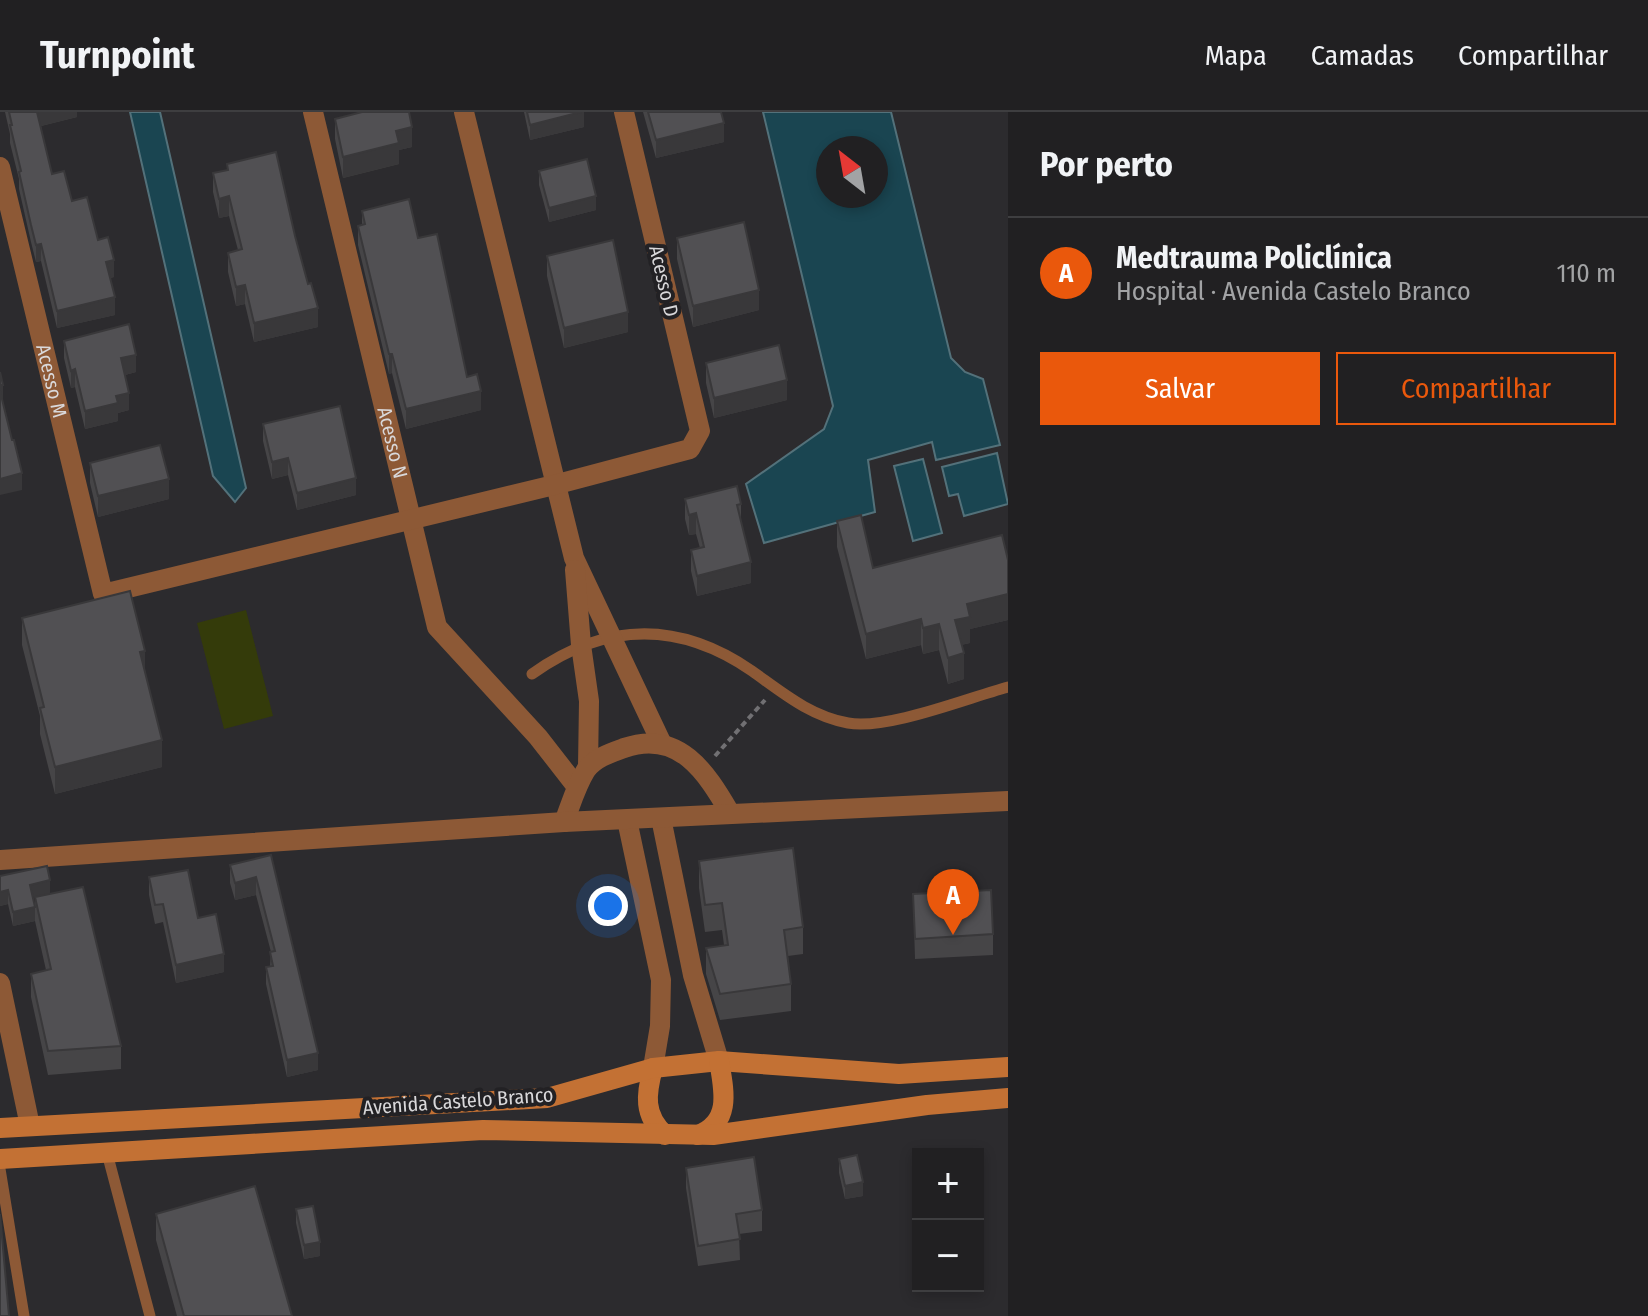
<!DOCTYPE html>
<html lang="pt">
<head>
<meta charset="utf-8">
<style>
	body { margin:0; font-family:"Fira Sans Condensed",sans-serif; background:#2d2d2f; color:#f1f3f6 }
	.controls { position:absolute; right:24px; bottom:24px; display:grid; overflow:hidden; border-radius:0px; box-shadow:0 4px 12px #0003 }
	.controls button { width:72px; height:72px; display:grid; place-items:center; padding:0; border:0; border-bottom:2px solid #3e3e40; background:#212022; color:#f1f3f6; font:40px sans-serif }
	.compass { position:absolute; left:816px; top:24px; width:72px; height:72px; border-radius:50%; background:#212022; box-shadow:0 4px 12px #0003; rotate:329deg }
	.you { position:absolute; left:608px; top:794px; width:28px; height:28px; margin:-20px; border:6px solid #fff; border-radius:50%; background:#1a73e8; box-shadow:0 0 0 12px #1a73e833 }
	.badge { display:grid; place-items:center; width:52px; height:52px; border-radius:50%; background:#ea580c; color:#fff; font-size:26px; font-weight:700 }
	.pin { position:absolute; translate:-50% -66px; filter:drop-shadow(0 2px 4px #0008) }
	.pin::after { content:''; position:absolute; top:42px; width:28px; height:24px; background:inherit; clip-path:polygon(0 0,100% 0,50% 100%) }
	.list { margin:0; padding:0; list-style:none }
	h2 { display:flex; justify-content:space-between; align-items:center; height:104px; margin:0; padding:0 32px; font-size:34px }
	h2 small { font-size:26px; font-weight:400; color:#a2a3a5 }
	.list li { display:grid; grid-template-columns:52px 1fr auto; gap:24px; align-items:center; box-sizing:border-box; height:112px; padding:0 32px; border-top:2px solid #3e3e40 }
	.list b { display:block; font-size:30px; white-space:nowrap }
	.list p { margin:0; font-size:26px; white-space:nowrap; color:#a2a3a5 }
	.list em { font-size:26px; font-style:normal; color:#a2a3a5 }
	.actions { display:flex; gap:16px; padding:24px 32px }
	.actions a { flex:1; padding:18px 0; border:2px solid #ea580c; border-radius:0px; text-align:center; font-size:28px; color:#ea580c }
	.actions .main { background:#ea580c; color:#fff }
	.map { position:relative; flex:none; width:1008px; height:1204px; overflow:hidden }
	header { display:flex; align-items:center; gap:48px; box-sizing:border-box; height:112px; padding:0 40px; background:#212022; border-bottom:2px solid #3e3e40 }
	header strong { font-size:38px }
	nav { display:flex; gap:44px; margin-inline-start:auto; font-size:28px }
	main { display:flex }
	aside { flex:1; background:#212022 }
	.map>svg:first-child { display:block }
</style>
</head>
<body>
<header>
<strong>Turnpoint</strong>
<nav><a>Mapa</a><a>Camadas</a><a>Compartilhar</a></nav>
</header>
<main>
<div class="map">
<svg width="1008" height="1204" viewBox="0 0 1008 1204">
	<rect width="100%" height="100%" fill="#2c2b2e"/>
	<!-- green -->
	<path fill="#343b0a" d="M246,498L273,604L224,617L197,511Z"/>
	<!-- water -->
	<g fill="#1a4551" stroke="#53717a" stroke-width="2" fill-rule="evenodd">
		<path d="M130,0H160L246,376L235,390L213,364Z"/>
		<path d="M763,0H891L951,246L965,260L983,267L1000,333L936,348L932,330L868,348L875,400L764,431L746,372L824,317L833,294ZM828,36H876V84H828Z"/>
		<path d="M997,341L1008,392L964,404L958,382L949,384L942,355Z"/>
		<path d="M923,347L942,421L913,429L894,354Z"/>
	</g>
	<g fill="none" stroke-linecap="round" stroke-linejoin="round">
		<!-- path -->
		<path stroke="#717073" stroke-width="4" stroke-dasharray="6 4" stroke-linecap="butt" d="M715,644L765,588"/>
		<!-- lane -->
		<g stroke="#8d5936" stroke-width="11">
			<path d="M532,562C605,510 678,508 752,559C783,581 810,604 848,611C888,618 967,586 1008,575"/>
			<path d="M107,1041L150,1204"/>
			<path d="M0,1057L24,1204"/>
		</g>
		<!-- street -->
		<g stroke="#8d5936" stroke-width="20">
			<path id="s1" d="M313,0L437,515L538,625L577,675"/>
			<path d="M464,0L574,446L662,632"/>
			<path id="s2" d="M0,55L103,482L554,373L690,337L700,319L624,0"/>
			<path d="M575,458L581,533L589,589L588,655"/>
			<path d="M661,706L693,863L719,949"/>
			<path d="M627,708L661,868L660,914L653,956"/>
			<path d="M564,710C571,692 576,674 586,658C595,646 610,641 624,636C679,617 706,660 730,701"/>
			<path d="M0,748L564,710L1008,689"/>
			<path d="M0,871L30,1014"/>
		</g>
		<!-- secondary -->
		<g stroke="#c37134" stroke-width="20">
			<path d="M653,956C646,982 643,1003 665,1023"/>
			<path d="M0,1016L547,986L653,956L719,949L899,962L1008,955"/>
			<path d="M698,1023C732,1010 724,978 719,949"/>
			<path d="M0,1047L483,1018L713,1023L927,993L1008,986"/>
		</g>
	</g>
	<!-- wall -->
	<g fill="#464547">
		<path d="M5,0H77V5L41,14L52,62L98,128L114,165L110,166L115,203L57,216L41,149L36,150L31,130L19,77V67L10,31V22Z"/>
		<path d="M524,0H584V15L530,28Z"/>
		<path d="M643,0H721L724,30L656,46Z"/>
		<path d="M335,7L412,35L399,38V52L343,66L335,27Z"/>
		<path d="M227,52L295,124L318,215L254,230L245,192L236,194L228,160V141L238,138L229,104L219,106L213,80V61L227,58Z"/>
		<path d="M539,59L596,98L549,110L539,73Z"/>
		<path d="M362,99L418,126L467,265L481,298L406,317L392,261L389,262L358,133V114L362,113Z"/>
		<path d="M677,126L759,198L693,215L677,147Z"/>
		<path d="M547,144L628,220L564,236L547,164Z"/>
		<path d="M64,229L136,260L125,263L129,298L118,301V309L85,317L75,275L71,276L64,246Z"/>
		<path d="M706,251L787,288L714,306L706,271Z"/>
		<path d="M263,312L356,383L297,398L288,363L272,367L263,329Z"/>
		<path d="M90,351L169,387L98,405L90,371Z"/>
		<path d="M685,387L741,392V408L751,471L697,484L691,459V438L700,436L696,422L689,423L685,407Z"/>
		<path d="M837,409L873,456L1008,448V508L970,517V531L961,533L964,567L948,572L939,538L923,542L921,533L866,547L837,435Z"/>
		<path d="M22,506L145,558L162,655L55,682L40,622V604L22,533Z"/>
		<path d="M271,743L318,958L287,965L266,872V855L270,854L271,840L256,783L235,788L230,771V753Z"/>
		<path d="M699,749L803,815V842L788,844L791,872V899L720,908L706,862V836L724,833L722,818L705,820L699,776Z"/>
		<path d="M0,764L33,786L35,795V785L121,934V957L48,963L31,885V862L46,858L35,809L13,814L8,792L0,794Z"/>
		<path d="M149,765L198,806L224,860L176,871L163,810L155,812L149,783Z"/>
		<path d="M913,782L993,822V843L915,847Z"/>
		<path d="M839,1047L863,1084L845,1087L839,1061Z"/>
		<path d="M686,1056L762,1098V1119L739,1122L740,1148L698,1154L686,1076Z"/>
		<path d="M296,1097L320,1144L304,1147L296,1111Z"/>
		<path d="M156,1102L292,1204H177L156,1128Z"/>
	</g>
	<!-- shaded-wall -->
	<g fill="#39383a">
		<path d="M37,0H77V5L37,15Z"/>
		<path d="M581,0H584V15L530,28V13Z"/>
		<path d="M724,11V30L656,46V28Z"/>
		<path d="M412,15V35L399,38V52L343,66V45L396,19Z"/>
		<path d="M229,84V104L219,106V87Z"/>
		<path d="M596,84V98L549,110V96Z"/>
		<path d="M41,132V149L36,150V133Z"/>
		<path d="M114,148V165L106,167V150Z"/>
		<path d="M245,173V192L236,194V175Z"/>
		<path d="M759,178V198L693,215V194Z"/>
		<path d="M115,185V203L57,216V199Z"/>
		<path d="M318,196V215L254,230V211Z"/>
		<path d="M628,200V220L564,236V216Z"/>
		<path d="M389,242H392V261L389,262Z"/>
		<path d="M136,243V260L121,264V246Z"/>
		<path d="M75,257V275L71,276V259Z"/>
		<path d="M787,268V288L714,306V286Z"/>
		<path d="M0,273H3V289L0,290Z"/>
		<path d="M481,279V298L406,317V297Z"/>
		<path d="M129,281V298L118,301V309L85,317V299L116,284Z"/>
		<path d="M288,346V363L272,367V350Z"/>
		<path d="M22,361V378L0,383V367Z"/>
		<path d="M356,366V383L297,398V381Z"/>
		<path d="M169,367V387L98,405V384Z"/>
		<path d="M696,401V422L689,423V403Z"/>
		<path d="M751,450V471L697,484V464Z"/>
		<path d="M1008,482V508L970,517V531L955,534V508L967,492Z"/>
		<path d="M921,507V533L866,547V522Z"/>
		<path d="M939,512V538L923,542V516Z"/>
		<path d="M145,539V566L140,540Z"/>
		<path d="M964,541V567L948,572V546Z"/>
		<path d="M162,628V655L55,682V655Z"/>
		<path d="M256,765V783L235,788V771Z"/>
		<path d="M50,768V782L30,786V773Z"/>
		<path d="M8,778V792L0,794V780Z"/>
		<path d="M35,795V809L13,814V800Z"/>
		<path d="M224,842V860L176,871V853Z"/>
		<path d="M318,941V958L287,965V948Z"/>
		<path d="M863,1070V1084L845,1087V1074Z"/>
		<path d="M320,1130V1144L304,1147V1133Z"/>
	</g>
	<!-- building -->
	<g fill="#515053" stroke="#39383a" stroke-width="2">
		<path d="M9,0H37L52,62L64,59L72,89L87,85L98,128L108,125L114,148L106,150L115,185L57,199L41,132L36,133L31,113L19,60L21,59L10,13H12Z"/>
		<path d="M362,0H409L412,15L396,19L399,31L343,45L335,7Z"/>
		<path d="M527,0H581L530,13Z"/>
		<path d="M648,0H721L724,11L656,28Z"/>
		<path d="M276,40L295,124L308,172L311,171L318,196L254,211L245,173L236,175L228,141L242,137L229,84L219,87L213,61L228,58L227,52Z"/>
		<path d="M587,47L596,84L549,96L539,59Z"/>
		<path d="M409,87L418,126L437,122L467,265L477,262L481,279L406,297L392,242H389L358,114L365,112L362,99Z"/>
		<path d="M744,110L759,178L693,194L677,126Z"/>
		<path d="M613,128L628,200L564,216L547,144Z"/>
		<path d="M129,212L136,243L121,246L129,281L116,284L118,291L85,299L75,257L71,259L64,229Z"/>
		<path d="M779,233L787,268L714,286L706,251Z"/>
		<path d="M0,260L3,273H0Z"/>
		<path d="M0,279L12,328H14L22,361L0,367Z"/>
		<path d="M340,294L356,366L297,381L288,346L272,350L263,312Z"/>
		<path d="M160,333L169,367L98,384L90,351Z"/>
		<path d="M737,374L741,392L737,393L751,450L697,464L691,438L704,435L696,401L689,403L685,387Z"/>
		<path d="M861,403L873,456L1002,423L1008,448V482L967,492L970,505L955,508L964,541L948,546L939,512L923,516L921,507L866,522L837,409Z"/>
		<path d="M130,479L145,539L140,540L162,628L55,655L40,596L44,595L22,506Z"/>
		<path d="M793,736L803,815L784,818L791,872L720,882L706,836L728,833L722,791L705,793L699,749Z"/>
		<path d="M271,743L318,941L287,948L266,855L273,854L270,840L275,839L256,765L235,771L230,753Z"/>
		<path d="M47,754L50,768L30,773L35,795L13,800L8,778L0,780V764Z"/>
		<path d="M188,758L198,806L216,802L224,842L176,853L163,792L155,793L149,765Z"/>
		<path d="M83,775L121,934L48,939L31,862L51,857L35,785Z"/>
		<path d="M991,778L993,822L915,827L913,782Z"/>
		<path d="M857,1043L863,1070L845,1074L839,1047Z"/>
		<path d="M754,1045L762,1098L736,1102L740,1127L698,1134L686,1056Z"/>
		<path d="M255,1074L292,1204H184L156,1102Z"/>
		<path d="M313,1094L320,1130L304,1133L296,1097Z"/>
		<path d="M0,1102L9,1204H0Z"/>
	</g>
	<g text-anchor="middle" stroke-width="8" stroke-linejoin="round" paint-order="stroke">
		<!-- street labels -->
		<g font-size="20" fill="#d9d8da" stroke="#222124">
			<text transform="translate(664 169) rotate(77)" y="7">Acesso D</text>
			<text dy="7" stroke="none"><textPath href="#s2" startOffset="220">Acesso M</textPath></text>
			<text dy="7" stroke="none"><textPath href="#s1" startOffset="340">Acesso N</textPath></text>
			<text transform="translate(458 989) rotate(-4)" y="7">Avenida Castelo Branco</text>
		</g>
	</g>
</svg>
<div class="controls">
<button>+</button>
<button>−</button>
</div>
<svg class="compass" viewBox="-18 -18 36 36"><path d="M0-13l5 13h-10z" fill="#e53935"/><path d="M0 13l5-13h-10z" fill="#a2a3a5"/></svg>
<div class="you"></div>
<div class="pin badge" style="left:953px;top:823px">A</div>
</div>
<aside>
<h2>Por perto<small></small></h2>
<ul class="list">
<li><span class="badge">A</span><div><b>Medtrauma Policlínica</b><p>Hospital · Avenida Castelo Branco</p></div><em>110 m</em></li>
</ul>
<div class="actions"><a class="main">Salvar</a><a>Compartilhar</a></div>
</aside>
</main>
</body>
</html>
